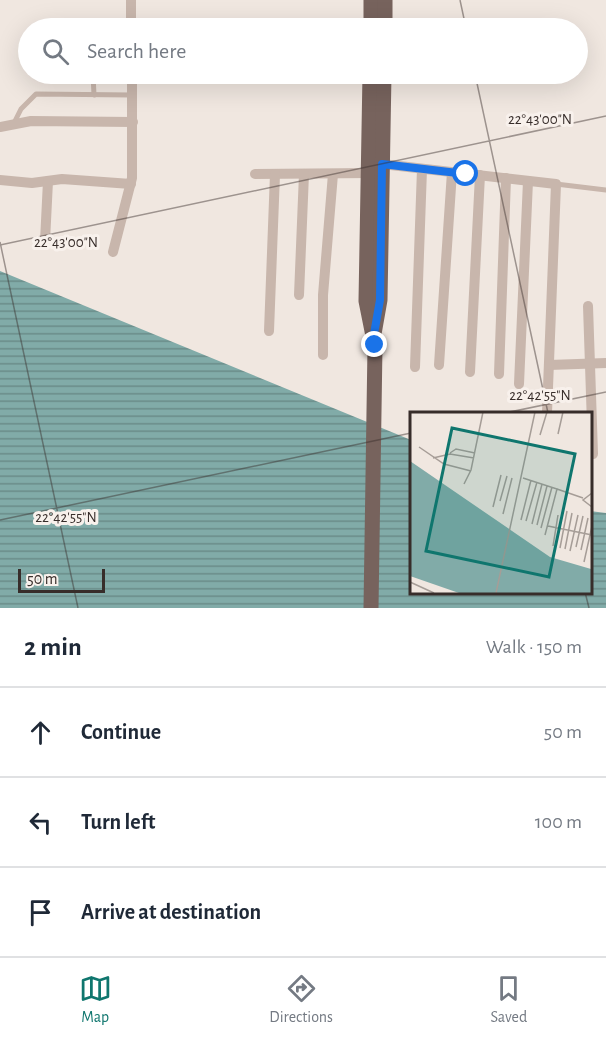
<!DOCTYPE html>
<html lang="en">
<head>
<meta charset="utf-8">
<style>
	body { margin:0; font-family:"Alegreya Sans",sans-serif; background:#f2f2f3; color:#1f2937 }
	.scale { position:absolute; left:18px; bottom:15px; width:87px; box-sizing:border-box; padding-left:6px; border:3px solid #372d2a; border-top:0; font-size:16px; line-height:21px; white-space:nowrap; color:#372d2a; -webkit-text-stroke:4px #f8f1ec; paint-order:stroke }
	.stop { position:absolute; width:18px; height:18px; margin:-14px; border:4px solid #1a73e8; border-radius:50%; background:#fff }
	.stop.end { background:#1a73e8; border-color:#fff; box-shadow:0 2px 6px #0008 }
	.list { margin:0; padding:0; list-style:none }
	h2 { display:flex; justify-content:space-between; align-items:center; height:78px; margin:0; padding:0 24px; font-size:26px }
	h2 small { font-size:20px; font-weight:400; color:#747a83 }
	.list li { display:grid; grid-template-columns:39px 1fr auto; gap:18px; align-items:center; box-sizing:border-box; height:90px; padding:0 24px; border-top:2px solid #e0e1e3 }
	.list b { display:block; font-size:22px; white-space:nowrap }
	.list em { font-size:20px; font-style:normal; color:#747a83 }
	.icon { flex:none; width:33px; height:33px; fill:none; stroke:currentColor; stroke-width:2; stroke-linecap:round; stroke-linejoin:round }
	.map { position:relative; flex:none; width:606px; height:608px; overflow:hidden }
	.search { position:absolute; background:#fff; box-shadow:0 6px 24px #0002; left:18px; right:18px; top:18px; height:66px; display:flex; align-items:center; gap:15px; box-sizing:border-box; padding:0 21px; border-radius:33px; color:#747a83; font-size:22px }
	.sheet { height:348px; background:#fff }
	nav { display:flex; justify-content:space-around; align-items:center; box-sizing:border-box; height:84px; border-top:2px solid #e0e1e3; background:#fff; font-size:16px; color:#747a83 }
	nav a { display:grid; justify-items:center; gap:3px }
	nav .on { color:#0f766e }
	.map>svg:first-child { display:block }
</style>
</head>
<body>
<div class="map">
<svg width="606" height="608" viewBox="0 0 606 608">
	<defs>
		<pattern id="water-rules" width="6" height="5" patternUnits="userSpaceOnUse" patternTransform="scale(1.5)"><rect width="6" height="5" fill="#81aba8"/><path d="M0 2.5h6" fill="none" stroke="#6a8c89"/></pattern>
	</defs>
	<rect width="100%" height="100%" fill="#f0e7e0"/>
	<!-- water -->
	<path fill="url(#water-rules)" d="M0,271L411,440V592H590V511L606,513V608H0Z"/>
	<g fill="none" stroke-linecap="round" stroke-linejoin="round">
		<!-- lane -->
		<g stroke="#c8b6ac" stroke-width="5">
			<path d="M92,26V28"/>
			<path d="M93,74L94,95"/>
			<path d="M14,123L21,109L36,94L132,95"/>
			<path d="M556,184L606,190"/>
		</g>
		<!-- street -->
		<g stroke="#c8b6ac" stroke-width="10">
			<path d="M131,0V28"/>
			<path d="M0,127L31,121L133,122"/>
			<path d="M382,164L556,184L547,413"/>
			<path d="M255,174L370,173"/>
			<path d="M0,180L32,183L62,179L131,184"/>
			<path d="M45,241L48,181"/>
			<path d="M113,252L132,178V74"/>
			<path d="M299,295L304,174"/>
			<path d="M588,306L593,454"/>
			<path d="M269,331L275,174"/>
			<path d="M323,355V295L333,174"/>
			<path d="M439,365L452,172"/>
			<path d="M549,365L606,363"/>
			<path d="M415,367L422,169"/>
			<path d="M470,372L480,175"/>
			<path d="M499,374L506,178"/>
			<path d="M519,384L528,181"/>
		</g>
		<!-- primary -->
		<g stroke="#77635d" stroke-width="15">
			<path d="M371,28V0"/>
			<path d="M385,28V0"/>
			<path d="M370,74L366,301L375,346L371,608"/>
			<path d="M374,334L380,300L384,74"/>
		</g>
	</g>
	<g fill="none" stroke-linecap="round" stroke-linejoin="round">
		<!-- route -->
		<path stroke="#1a73e8" stroke-width="8" d="M375,345L374,334L380,300L382,164L466,174"/>
	</g>
	<!-- ticks -->
	<path fill="none" stroke="#372d2a" stroke-width="1.5" stroke-opacity="0.45" d="M460,0L466,28M475,74L548,413M0,242L78,608M0,245L606,116M505,413L606,392M0,520L411,433M585,592L589,608"/>
	<!-- overview -->
	<g transform="translate(410 412)">
		<rect width="182" height="182" fill="#f0e7e0"/>
		<path d="M0,49L140,145L181,157V181H49L0,164Z" fill="#81aba8"/>
		<path fill="none" stroke="#a69d97" stroke-width="1.5" d="M148,22L153,0M130,23L137,0M9,35L34,52L61,59M40,41L46,37L65,41M23,46L40,42L64,46M113,66L147,77L135,123M54,72L61,58L73,0M147,77L173,86M182,81L173,88L182,95M90,89L97,64M83,95L91,63M93,102L102,66M111,108L121,68M116,109L127,70M122,112L132,72M127,113L137,74M138,114L182,123M131,116L142,75M143,134L148,103M166,135L173,104M150,136L157,99M155,137L162,101M171,138L178,106M160,139L168,103M174,150L182,114M0,170L24,181M86,181L125,0"/>
		<path fill="#0f766e" fill-opacity="0.15" stroke="#0f766e" stroke-width="3" d="M42,16L165,42L139,165L16,139Z"/>
		<rect width="182" height="182" fill="none" stroke="#372d2a" stroke-width="3"/>
	</g>
	<g font-size="15" text-anchor="middle" fill="#372d2a" stroke="#f8f1ec" stroke-width="6" stroke-linejoin="round" paint-order="stroke">
		<text x="540" y="124">22°43'00"N</text>
		<text x="66" y="247">22°43'00"N</text>
		<text x="540" y="400">22°42'55"N</text>
		<text x="66" y="522">22°42'55"N</text>
	</g>
</svg>
<div class="scale">50 m</div>
<div class="stop" style="left:466px;top:174px"></div>
<div class="stop end" style="left:375px;top:345px"></div>
<div class="search"><svg class="icon" aria-label="search" viewBox="0 0 24 24"><circle cx="10" cy="10" r="6"/><path d="M15 15l6 6"/></svg>Search here</div>
</div>
<section class="sheet">
<h2>2 min<small>Walk · 150 m</small></h2>
<ul class="list">
<li><svg class="icon" aria-label="ahead" viewBox="0 0 24 24"><path d="M12 20V5M6 11l6-6 6 6"/></svg><div><b>Continue</b></div><em>50 m</em></li>
<li><svg class="icon" aria-label="left" viewBox="0 0 24 24"><path d="M17 20v-9H6M10 6l-5 5 5 5"/></svg><div><b>Turn left</b></div><em>100 m</em></li>
<li><svg class="icon" aria-label="arrive" viewBox="0 0 24 24"><path d="M6 21V4h12l-3 4 3 4H6"/></svg><div><b>Arrive at destination</b></div></li>
</ul>
</section>
<nav>
<a class="on"><svg class="icon" aria-label="map" viewBox="0 0 24 24"><path d="M3 6l6-2 6 2 6-2v14l-6 2-6-2-6 2zM9 4v14M15 6v14"/></svg>Map</a>
<a><svg class="icon" aria-label="directions" viewBox="0 0 24 24"><path d="M12 3l9 9-9 9-9-9zM9 14v-3h6M13 9l2 2-2 2"/></svg>Directions</a>
<a><svg class="icon" aria-label="saved" viewBox="0 0 24 24"><path d="M7 4h10v16l-5-4-5 4z"/></svg>Saved</a>
</nav>
</body>
</html>
